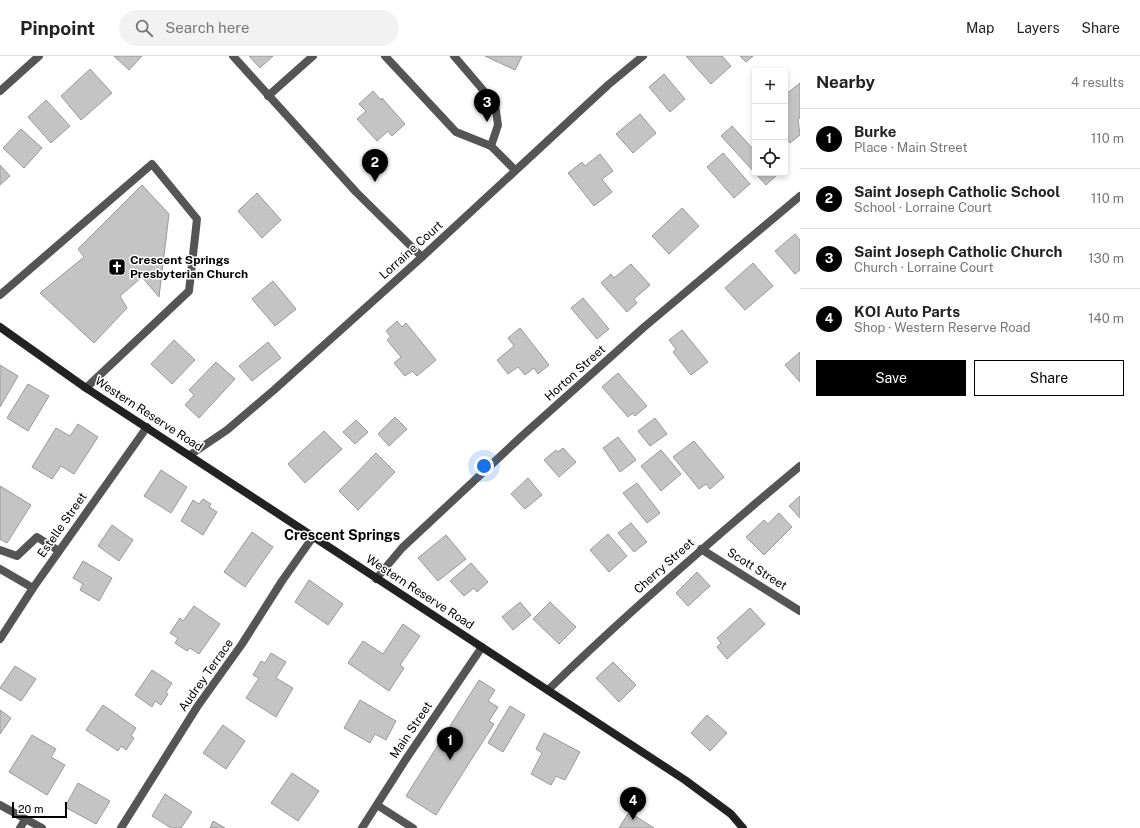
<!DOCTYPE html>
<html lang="en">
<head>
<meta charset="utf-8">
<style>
	body { margin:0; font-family:"Public Sans",sans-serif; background:#f2f2f2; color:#222 }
	.controls { position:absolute; right:12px; top:12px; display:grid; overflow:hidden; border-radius:0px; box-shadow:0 2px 6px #0003 }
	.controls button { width:36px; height:36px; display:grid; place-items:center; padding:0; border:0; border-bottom:1px solid #e0e0e0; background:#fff; color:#222; font:20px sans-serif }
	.scale { position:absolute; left:12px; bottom:10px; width:55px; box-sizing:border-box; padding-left:4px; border:2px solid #000; border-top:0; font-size:11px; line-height:14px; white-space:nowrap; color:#000; -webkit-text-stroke:3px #fff; paint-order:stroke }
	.you { position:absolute; left:484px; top:410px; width:14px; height:14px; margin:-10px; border:3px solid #fff; border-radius:50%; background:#1a73e8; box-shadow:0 0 0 6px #1a73e833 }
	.badge { display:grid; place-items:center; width:26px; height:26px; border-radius:50%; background:#000; color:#fff; font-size:13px; font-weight:700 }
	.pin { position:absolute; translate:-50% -33px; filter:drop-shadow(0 1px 2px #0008) }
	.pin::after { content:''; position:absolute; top:21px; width:14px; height:12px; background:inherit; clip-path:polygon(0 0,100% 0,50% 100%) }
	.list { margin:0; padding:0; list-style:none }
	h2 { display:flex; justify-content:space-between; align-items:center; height:52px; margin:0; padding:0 16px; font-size:17px }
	h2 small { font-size:13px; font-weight:400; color:#767676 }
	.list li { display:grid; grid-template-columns:26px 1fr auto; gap:12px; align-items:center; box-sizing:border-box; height:60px; padding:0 16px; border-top:1px solid #e0e0e0 }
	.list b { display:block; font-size:15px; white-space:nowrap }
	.list p { margin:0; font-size:13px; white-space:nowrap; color:#767676 }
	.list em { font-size:13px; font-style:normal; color:#767676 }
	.actions { display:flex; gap:8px; padding:12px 16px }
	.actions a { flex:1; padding:9px 0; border:1px solid #000; border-radius:0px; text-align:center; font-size:14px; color:#000 }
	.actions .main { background:#000; color:#fff }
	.icon { flex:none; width:22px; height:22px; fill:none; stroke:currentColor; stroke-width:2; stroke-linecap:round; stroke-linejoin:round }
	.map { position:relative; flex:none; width:800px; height:772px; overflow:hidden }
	header { display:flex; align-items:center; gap:24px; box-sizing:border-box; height:56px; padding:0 20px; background:#fff; border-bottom:1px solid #e0e0e0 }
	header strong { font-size:19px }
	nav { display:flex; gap:22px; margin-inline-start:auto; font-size:14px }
	.search { width:280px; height:36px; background:#f2f2f2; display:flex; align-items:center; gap:10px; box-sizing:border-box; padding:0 14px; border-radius:22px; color:#767676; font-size:15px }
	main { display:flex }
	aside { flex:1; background:#fff }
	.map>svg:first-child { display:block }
</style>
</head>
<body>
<header>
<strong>Pinpoint</strong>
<div class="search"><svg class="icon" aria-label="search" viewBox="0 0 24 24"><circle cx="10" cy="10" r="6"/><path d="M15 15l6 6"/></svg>Search here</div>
<nav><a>Map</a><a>Layers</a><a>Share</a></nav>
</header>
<main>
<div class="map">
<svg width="800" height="772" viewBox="0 0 800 772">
	<rect width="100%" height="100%" fill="#fff"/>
	<!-- building -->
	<g fill="#c4c4c4" stroke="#999">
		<path d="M114,0H142L129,14Z"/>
		<path d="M249,0H273L260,12Z"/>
		<path d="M485,0H522L515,14Z"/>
		<path d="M686,0H722L731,10L711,28Z"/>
		<path d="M740,0H753L746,6Z"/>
		<path d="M90,13L112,37L81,64L61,40Z"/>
		<path d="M664,18L685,43L670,56L649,31Z"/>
		<path d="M800,27V62L798,63L800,79L790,87L785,81V39Z"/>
		<path d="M373,35L381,44L382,42L405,68L392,80L388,75L377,85L357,63L366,55L359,48Z"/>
		<path d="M46,44L70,70L51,87L28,61Z"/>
		<path d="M640,58L656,77L633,97L616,78Z"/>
		<path d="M732,70L755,95V117H775L777,119L766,129L721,80Z"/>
		<path d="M21,73L42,92L24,112L3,92Z"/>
		<path d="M723,97L750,128L734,142L707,111Z"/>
		<path d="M600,98L613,115L602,123L612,136L594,150L568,117L582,106L585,110Z"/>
		<path d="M0,109L10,120L0,129Z"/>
		<path d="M142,129L169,158L159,241L142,221L120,240L127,252L94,287L40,237L84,201L78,193Z"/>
		<path d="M257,137L281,164L262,182L238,155Z"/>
		<path d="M682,152L699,170L669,198L652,180Z"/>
		<path d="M795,178L800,184V214L795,218L775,195Z"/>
		<path d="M753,207L773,230L745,254L725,232Z"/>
		<path d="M631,208L650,229L634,243L637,247L627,256L601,227L611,218L614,222Z"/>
		<path d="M273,225L296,253L275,270L252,243Z"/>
		<path d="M583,242L609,273L597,283L571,252Z"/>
		<path d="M397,265L402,271L406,267L436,304L417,320L412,315L405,320L394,307L401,301L387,284L391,281L386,275Z"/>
		<path d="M520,272L549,309L538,318L534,312L525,319L518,311L508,318L497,304L514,290L508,282Z"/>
		<path d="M682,274L708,306L691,319L673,296L676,293L669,284Z"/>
		<path d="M174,284L195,304L172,328L151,308Z"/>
		<path d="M268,286L281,302L252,325L239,310Z"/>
		<path d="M800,296V326L785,309Z"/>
		<path d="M216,306L235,323L199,362L185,349L194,339L189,334Z"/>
		<path d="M0,309L18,320L0,351Z"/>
		<path d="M618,317L647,350L635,360L633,357L628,361L602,331Z"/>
		<path d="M28,328L49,340L28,375L7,362Z"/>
		<path d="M395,361L407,373L389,390L378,378Z"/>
		<path d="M655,362L667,378L650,390L638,375Z"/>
		<path d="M356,364L368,376L355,388L343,376Z"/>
		<path d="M78,368L98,381L74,418L61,410L52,423L32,411L56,372L70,380Z"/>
		<path d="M324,375L342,393L305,427L288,408Z"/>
		<path d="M618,381L636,404L620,416L603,392Z"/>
		<path d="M694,385L724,421L710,433L706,428L699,433L673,401Z"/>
		<path d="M563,392L576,406L559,421L544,404L556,394L558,396Z"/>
		<path d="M661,394L681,418L661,435L641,410Z"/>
		<path d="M376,397L395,416L358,454L339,435Z"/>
		<path d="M161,414L187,431L171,457L144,440Z"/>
		<path d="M528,422L542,439L525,453L511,438Z"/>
		<path d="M637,427L660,457L647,467L623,437Z"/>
		<path d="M0,430L31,449L7,487L0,483Z"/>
		<path d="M800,440V462L789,450Z"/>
		<path d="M203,443L211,448L209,451L217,456L203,479L181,465L193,444L199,448Z"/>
		<path d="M779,457L792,471L764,499L746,481L764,464L768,468Z"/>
		<path d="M631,467L647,486L634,496L618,477Z"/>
		<path d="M112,469L133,484L119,505L98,490Z"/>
		<path d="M252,476L273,491L245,531L224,516Z"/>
		<path d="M608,478L627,500L609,516L590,494Z"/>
		<path d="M446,479L466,503L438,525L418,502Z"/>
		<path d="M83,505L112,522L99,545L80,534L83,528L73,522Z"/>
		<path d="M471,507L488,526L477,536L474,532L464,540L450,525Z"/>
		<path d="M697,516L710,530L688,550L676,537Z"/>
		<path d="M309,524L343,548L328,569L295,546Z"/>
		<path d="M520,546L531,559L513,574L502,561Z"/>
		<path d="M550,546L576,571L559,588L533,563Z"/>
		<path d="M194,550L220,568L199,598L190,592L187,595L175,587L178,582L170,577L180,562L183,565Z"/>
		<path d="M750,552L765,568L727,603L717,591L721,587L717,582Z"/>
		<path d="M403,568L420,580L400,609L404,612L389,635L348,607L363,585L383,598Z"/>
		<path d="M271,597L286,606L276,622L293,632L276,661L246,642L259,622L253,619L261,605L265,607Z"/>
		<path d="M613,606L636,629L619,646L596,622Z"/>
		<path d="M15,610L36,623L21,645L0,632Z"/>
		<path d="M152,614L172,627L166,636L168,638L161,649L155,645L152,651L135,639Z"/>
		<path d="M479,624L495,634L488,645L498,651L489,665L494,668L436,759L406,740Z"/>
		<path d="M360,644L396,665L386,684L375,678L370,687L344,672Z"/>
		<path d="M103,649L136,672L131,680L134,682L126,694L121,690L118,695L86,674Z"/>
		<path d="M510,650L525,659L503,696L488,687Z"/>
		<path d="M0,654L11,662L0,678Z"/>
		<path d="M707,659L727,677L710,695L691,677Z"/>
		<path d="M223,669L245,685L226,713L203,697Z"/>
		<path d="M544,677L580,696L565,724L556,720L551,729L531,718L542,697L536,693Z"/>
		<path d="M32,679L56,693L51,701L65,709L47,739L9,716Z"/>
		<path d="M292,717L319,735L298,765L271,747Z"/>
		<path d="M78,727L110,745L96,768L65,751Z"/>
		<path d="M165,738L192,756L181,772H171L152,760Z"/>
		<path d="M629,756L654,772H619Z"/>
		<path d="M213,765L225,772H210Z"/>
	</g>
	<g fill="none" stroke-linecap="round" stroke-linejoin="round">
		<!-- lane -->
		<g stroke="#555" stroke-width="8">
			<path d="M233,0L356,136L422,201"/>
			<path d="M385,0L456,76L491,90L515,114"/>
			<path d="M454,0L495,48L498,69L491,90"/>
			<path d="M268,40L313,0"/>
			<path d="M0,239L152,108L197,163L189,235L86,332"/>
			<path d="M0,494L17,500L37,481L59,495"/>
		</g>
		<!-- street -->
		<g stroke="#555" stroke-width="8">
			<path d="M0,35L39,0"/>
			<path d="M190,399L227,374L274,334L422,201L608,29L643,0"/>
			<path d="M701,493L800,555"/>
			<path d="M0,513L33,532"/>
			<path d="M376,523L402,492L522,380L643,272L800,140"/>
			<path d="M0,583L33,532L147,371"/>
			<path d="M548,634C629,555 714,482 800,410"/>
			<path d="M0,749L42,772"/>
			<path d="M377,749L413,772"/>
			<path d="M20,772L25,764"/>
			<path d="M121,772L197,651L242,588L282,525L313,481"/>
			<path d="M362,772L406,703L482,591"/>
		</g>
		<!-- secondary -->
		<path stroke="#222" stroke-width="8" d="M0,271L86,332L685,724L731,758L743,772"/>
	</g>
	<!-- icons -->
	<defs>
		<g id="church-square" transform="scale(0.9)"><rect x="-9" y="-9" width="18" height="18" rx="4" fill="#000" stroke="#fff"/><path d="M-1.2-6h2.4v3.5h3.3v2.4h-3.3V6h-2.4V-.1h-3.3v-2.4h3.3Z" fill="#fff"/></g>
	</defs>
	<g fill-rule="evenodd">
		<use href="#church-square" x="117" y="211"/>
	</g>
	<g text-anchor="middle" stroke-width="3" stroke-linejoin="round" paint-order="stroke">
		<!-- street labels -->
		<g font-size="12" fill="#000" stroke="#fff">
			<text transform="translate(411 194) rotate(-42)" y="4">Lorraine Court</text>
			<text transform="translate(575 317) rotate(-42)" y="4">Horton Street</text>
			<text transform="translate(149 358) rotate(33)" y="4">Western Reserve Road</text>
			<text transform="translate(62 469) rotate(-55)" y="4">Estelle Street</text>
			<text transform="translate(664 510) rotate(-42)" y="4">Cherry Street</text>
			<text transform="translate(757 513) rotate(32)" y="4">Scott Street</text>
			<text transform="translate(420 536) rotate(33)" y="4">Western Reserve Road</text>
			<text transform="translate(206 619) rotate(-55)" y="4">Audrey Terrace</text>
			<text transform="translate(411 674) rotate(-56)" y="4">Main Street</text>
		</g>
		<!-- poi labels -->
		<g font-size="12" font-weight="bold" fill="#000" stroke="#fff" text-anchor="start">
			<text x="130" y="208">Crescent Springs<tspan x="130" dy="14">Presbyterian Church</tspan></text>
		</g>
		<!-- quarter labels -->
		<g font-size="14" font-weight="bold" fill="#000" stroke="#fff">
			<text x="342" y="484">Crescent Springs</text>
		</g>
	</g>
</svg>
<div class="controls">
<button>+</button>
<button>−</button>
<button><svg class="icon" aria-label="locate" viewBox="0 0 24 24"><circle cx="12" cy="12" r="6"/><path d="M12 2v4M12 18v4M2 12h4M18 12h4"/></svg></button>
</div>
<div class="scale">20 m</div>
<div class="you"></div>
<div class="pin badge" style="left:450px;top:704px">1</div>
<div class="pin badge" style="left:375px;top:126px">2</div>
<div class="pin badge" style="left:487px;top:66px">3</div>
<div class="pin badge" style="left:633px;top:764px">4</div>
</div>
<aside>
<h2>Nearby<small>4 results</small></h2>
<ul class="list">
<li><span class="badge">1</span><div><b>Burke</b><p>Place · Main Street</p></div><em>110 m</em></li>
<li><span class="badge">2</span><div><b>Saint Joseph Catholic School</b><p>School · Lorraine Court</p></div><em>110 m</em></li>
<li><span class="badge">3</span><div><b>Saint Joseph Catholic Church</b><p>Church · Lorraine Court</p></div><em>130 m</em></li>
<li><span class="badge">4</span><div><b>KOI Auto Parts</b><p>Shop · Western Reserve Road</p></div><em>140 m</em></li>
</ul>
<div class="actions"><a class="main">Save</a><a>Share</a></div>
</aside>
</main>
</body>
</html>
